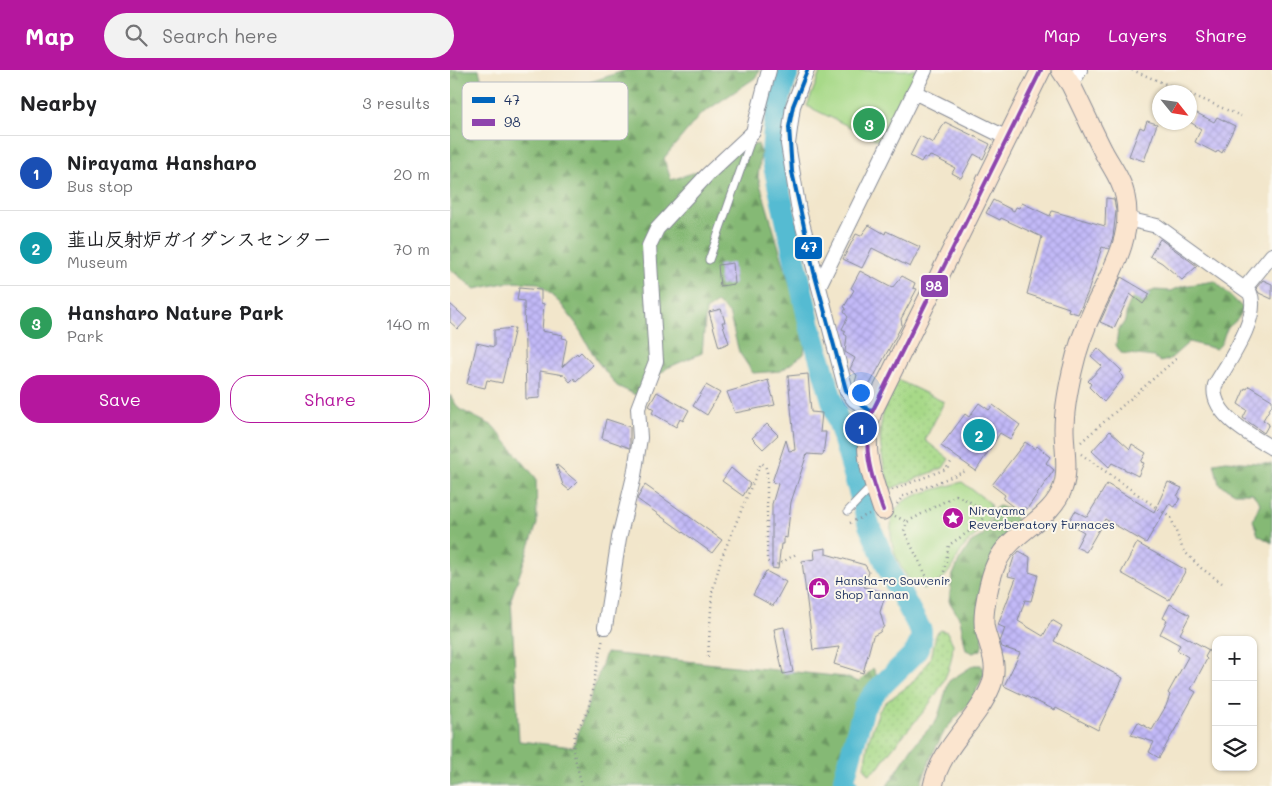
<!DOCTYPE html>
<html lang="en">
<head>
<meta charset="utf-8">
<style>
	body { margin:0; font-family:Mali,"Klee One",sans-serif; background:#f2f2f2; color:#202124 }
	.controls { position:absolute; right:15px; bottom:15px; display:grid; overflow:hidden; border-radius:10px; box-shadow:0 1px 4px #0004 }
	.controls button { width:45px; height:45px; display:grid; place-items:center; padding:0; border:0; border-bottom:1px solid #e0e0e0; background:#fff; color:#202124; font:25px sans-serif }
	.compass { position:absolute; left:702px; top:15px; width:45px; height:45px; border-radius:50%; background:#fff; box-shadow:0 1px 4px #0004; rotate:120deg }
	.you { position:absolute; left:410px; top:322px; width:18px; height:18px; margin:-12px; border:4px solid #fff; border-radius:50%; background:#1a73e8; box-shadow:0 0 0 8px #1a73e833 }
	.badge { display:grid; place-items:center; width:32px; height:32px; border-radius:50%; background:#b5179e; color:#fff; font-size:16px; font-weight:700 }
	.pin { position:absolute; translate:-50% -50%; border:2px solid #fff; box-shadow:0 1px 5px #0006 }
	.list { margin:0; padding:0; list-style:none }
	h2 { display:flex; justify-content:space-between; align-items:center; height:65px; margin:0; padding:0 20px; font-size:21px }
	h2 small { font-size:16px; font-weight:400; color:#757577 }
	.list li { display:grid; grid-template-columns:32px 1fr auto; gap:15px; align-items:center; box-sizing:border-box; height:75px; padding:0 20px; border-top:1px solid #e0e0e0 }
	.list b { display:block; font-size:19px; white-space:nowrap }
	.list p { margin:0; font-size:16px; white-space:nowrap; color:#757577 }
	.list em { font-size:16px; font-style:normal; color:#757577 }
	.actions { display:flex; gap:10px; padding:15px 20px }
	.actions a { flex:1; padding:11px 0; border:1px solid #b5179e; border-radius:20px; text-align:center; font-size:18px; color:#b5179e }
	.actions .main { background:#b5179e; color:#fff }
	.icon { flex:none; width:28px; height:28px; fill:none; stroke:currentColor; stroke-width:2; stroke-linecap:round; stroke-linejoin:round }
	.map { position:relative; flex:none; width:822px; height:716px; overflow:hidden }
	header { display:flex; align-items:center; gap:30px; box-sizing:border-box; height:70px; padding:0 25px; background:#b5179e; color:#fff }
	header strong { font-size:24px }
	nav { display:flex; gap:28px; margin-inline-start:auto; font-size:18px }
	.search { width:350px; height:45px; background:#f2f2f2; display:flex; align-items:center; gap:12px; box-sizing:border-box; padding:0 18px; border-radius:28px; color:#757577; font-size:19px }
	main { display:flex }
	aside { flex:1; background:#fff }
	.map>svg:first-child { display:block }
</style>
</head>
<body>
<header>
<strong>Map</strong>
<div class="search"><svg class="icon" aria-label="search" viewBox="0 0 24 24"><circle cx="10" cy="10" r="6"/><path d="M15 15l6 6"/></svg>Search here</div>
<nav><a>Map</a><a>Layers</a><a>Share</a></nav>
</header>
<main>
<aside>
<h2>Nearby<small>3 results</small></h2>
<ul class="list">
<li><span class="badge" style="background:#1a4fb4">1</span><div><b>Nirayama Hansharo</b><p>Bus stop</p></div><em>20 m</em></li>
<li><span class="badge" style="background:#0f9aa8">2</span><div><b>韮山反射炉ガイダンスセンター</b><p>Museum</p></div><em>70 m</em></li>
<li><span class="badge" style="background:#2e9e5b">3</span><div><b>Hansharo Nature Park</b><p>Park</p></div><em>140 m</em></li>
</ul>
<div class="actions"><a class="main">Save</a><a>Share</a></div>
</aside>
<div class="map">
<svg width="822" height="716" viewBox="0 0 822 716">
	<defs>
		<pattern id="grass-dots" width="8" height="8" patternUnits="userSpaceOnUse" patternTransform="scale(1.25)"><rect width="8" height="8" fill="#a7d988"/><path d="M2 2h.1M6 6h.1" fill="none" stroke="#8fbb78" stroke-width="1.8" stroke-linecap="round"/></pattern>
		<pattern id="forest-firs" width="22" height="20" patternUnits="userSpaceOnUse" patternTransform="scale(1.25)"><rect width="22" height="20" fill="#85b974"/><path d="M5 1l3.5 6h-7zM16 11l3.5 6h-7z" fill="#6c9762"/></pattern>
		<pattern id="building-cross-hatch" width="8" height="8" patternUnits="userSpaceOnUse" patternTransform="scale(1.25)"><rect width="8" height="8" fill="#c2b9f7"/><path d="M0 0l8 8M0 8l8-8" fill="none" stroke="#a69fd6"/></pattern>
	</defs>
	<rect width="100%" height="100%" fill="#fbf7ec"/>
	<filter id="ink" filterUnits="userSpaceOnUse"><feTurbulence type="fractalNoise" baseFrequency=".02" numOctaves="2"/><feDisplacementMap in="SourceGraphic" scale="10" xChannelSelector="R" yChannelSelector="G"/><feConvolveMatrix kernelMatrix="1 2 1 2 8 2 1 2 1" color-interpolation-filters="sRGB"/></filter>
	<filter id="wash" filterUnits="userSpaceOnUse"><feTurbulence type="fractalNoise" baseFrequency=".0096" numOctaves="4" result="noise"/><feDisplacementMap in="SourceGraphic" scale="20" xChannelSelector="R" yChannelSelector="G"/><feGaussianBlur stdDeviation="1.12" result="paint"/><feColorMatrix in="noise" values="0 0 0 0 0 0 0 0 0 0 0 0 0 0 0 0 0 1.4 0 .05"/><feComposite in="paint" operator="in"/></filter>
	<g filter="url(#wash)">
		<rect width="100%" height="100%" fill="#f2e6cb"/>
		<!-- grass -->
		<g fill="url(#grass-dots)" stroke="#618473">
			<path d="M446,309L494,332L475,370L499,389L493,398L440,419C427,371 425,355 446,309Z"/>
			<path d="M491,560L497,562L503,574C502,625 453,658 429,697L419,704L414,697L419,669L429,641L436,632L461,614L478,592L482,584L486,564Z"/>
		</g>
		<!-- forest -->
		<g fill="url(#forest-firs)" stroke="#507469">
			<path d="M0,0H29L39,37L80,65L101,61L140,12L177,0H310L305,8L250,45L214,88L221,110L252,100L286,80L308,74L311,83L308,107L356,269L354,284L331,301L303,303L289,282L279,243L267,233L256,240L252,283L217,298L186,325L167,316L147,291L127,255L110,233L88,213L59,212L25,219L0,199Z"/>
			<path d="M765,211L793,238C788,254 781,252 776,261C772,269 774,273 766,279L739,272L720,289L711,292L704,287L671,283L666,275L668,261L675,251L677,239L681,230L705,220L721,221L733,216Z"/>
			<path d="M0,325L9,339L43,356L86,408L87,454L61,529L69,671L123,677L156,583L395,607L409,612L423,598L427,607L407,638L388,707L390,716H0Z"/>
			<path d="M776,391L822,394V473L808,465L803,450L810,433L802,423H785L769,414L764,393Z"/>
			<path d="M549,436L558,439L570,453L545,484L532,576L531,580L523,583L516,580L510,549L499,531L502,507L509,491L521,472L532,466L540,456L544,439Z"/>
			<path d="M524,595H531L535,603L521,631L495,660L482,685L470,716H437L464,675L487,650L499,611Z"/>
		</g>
		<!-- park -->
		<g fill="#a7d988" stroke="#618473">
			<path d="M371,0H469L433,73L357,36Z"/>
			<path d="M512,412L540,433C541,440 541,447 538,453C535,461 524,465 518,472C499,494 505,508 473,519C469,516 464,514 460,510C443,492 429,445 456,430C470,422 496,417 512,412Z"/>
		</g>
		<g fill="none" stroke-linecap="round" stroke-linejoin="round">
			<!-- river -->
			<path stroke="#54bbd2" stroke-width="22" d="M339,0C328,28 323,56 322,87L359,252L419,455L442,507L471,561V571L465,583L427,620L414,637L394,709L397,716"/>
		</g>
		<g id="blocks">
			<!-- building -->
			<g fill="url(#building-cross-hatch)">
				<path d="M745,42L764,52L767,47L785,56L772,83L768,80L766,83L745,72L751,59L740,52Z"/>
				<path d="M697,51L707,54L694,91L679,86L690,57L694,59Z"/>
				<path d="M495,52L540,74L533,89L524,84L511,108L502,103L505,98L486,88L480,86L478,89L474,87L471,92L460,86L470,66L483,73Z"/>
				<path d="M656,128L664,129L666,141L663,167L659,179L652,177L638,222L628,244L618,241L619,238L577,224L592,167L551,148L550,150L536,143L543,130L564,141L566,137L569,138L572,133L600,146L602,141L655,156Z"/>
				<path d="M419,155L435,164L436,161L470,177L460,197L422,178L412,198L393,189L406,164L411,166Z"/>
				<path d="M710,169L747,196L732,210L712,193L700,186Z"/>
				<path d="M283,193L285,214L270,216L268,195Z"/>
				<path d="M410,201L442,218L452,206L465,213L463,218L467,219L451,249L452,255L415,323L404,316L407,305L400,299L405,288L395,282L397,266L394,264L396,261L392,259L398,247L394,242L396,238L394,237L404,220L401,218Z"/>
				<path d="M671,207L700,224L693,234L680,224L664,258L650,252Z"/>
				<path d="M813,210L822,214V229L809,223L806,218Z"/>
				<path d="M69,218L91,220V233L94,234L92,261L113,265L112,268L117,269L112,297L127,283L128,285L131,282L143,295L126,311L124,308L120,312L114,305L90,301V328L76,329L74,231L67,230Z"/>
				<path d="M0,234L17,249L8,259L0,252Z"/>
				<path d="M271,239L275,252H272L279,273L269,277L259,242Z"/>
				<path d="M65,258L52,313L37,310L35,318L17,314L27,273L44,277V260Z"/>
				<path d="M648,278L672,301L670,303L673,308L654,332L639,317L641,314L638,311L652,296L641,286Z"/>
				<path d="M358,304L361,342L372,343L370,362H376L373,385L357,384L341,432L337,468L334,467V474H331L328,499L322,498V434L328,414L322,412L336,370L339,381L345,380L338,306Z"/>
				<path d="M318,310L325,335L285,343L277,322Z"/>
				<path d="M256,315L270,323L257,345L243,336Z"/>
				<path d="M799,316L822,330V335L813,350L819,354L814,363L793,348L797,340L788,334L795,318L797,319Z"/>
				<path d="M207,322L239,340L233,351L230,349L226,357L202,343L204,339L199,336Z"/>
				<path d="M529,333L539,340L543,335L570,355L560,369L550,363L526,401L491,376L515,344L519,347Z"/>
				<path d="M156,349L180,357V378L152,368Z"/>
				<path d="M317,354L328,365L313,379L302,368Z"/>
				<path d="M660,361L680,379L682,374L696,383L691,392L694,393L688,406L662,393L659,397L642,381Z"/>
				<path d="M575,372L585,379L587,376L600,387L596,393L604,400L577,439L574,437L570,442L553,429L555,425L542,415Z"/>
				<path d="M106,394L127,412L119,420L113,415Z"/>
				<path d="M281,398L300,414L293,426L272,411Z"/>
				<path d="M718,412L732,418L727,426L730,428L725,437L719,434L696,473L655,449L636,482L626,477L634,462L618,453L625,441L637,447L657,414L704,442Z"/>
				<path d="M195,415L272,470L262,483L187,429Z"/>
				<path d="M502,440L512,448L504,457L495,449Z"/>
				<path d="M687,473L736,500L719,530L671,503Z"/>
				<path d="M376,478V484L415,495L419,502L414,517L436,523L430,542L434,556L430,562L423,566L413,603L384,594L389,577L363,580L352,491L365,489L364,480Z"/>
				<path d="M569,481L580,487L579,502L588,505L581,531L575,530L568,551L593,566L602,550L612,556L604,571L673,608L648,660L606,638L605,640L554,616L570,583L552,577L550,572L555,558L548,555L566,508L558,506L564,487Z"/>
				<path d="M316,501L336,512L323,536L303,525Z"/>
				<path d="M720,534L740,545L730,564L759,580L755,587L757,589L741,619L746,622L709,688L699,682L704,672L681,665L688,652L702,660L716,636L720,625L718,623L738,587L727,580L730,575L710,564L717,550L713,548Z"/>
				<path d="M334,557L343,602L333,604L324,559Z"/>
			</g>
		</g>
	</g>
	<g filter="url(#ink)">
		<use href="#blocks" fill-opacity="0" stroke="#868a94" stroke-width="1"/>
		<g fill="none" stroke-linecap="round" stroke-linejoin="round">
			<!-- lane casing -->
			<g stroke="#868a94" stroke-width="9">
				<g id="lane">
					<path d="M259,190L302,67"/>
					<path d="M398,441L422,416"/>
				</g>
			</g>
			<!-- street casing -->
			<g stroke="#868a94" stroke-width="16">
				<g id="street">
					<path d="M357,0L343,36L338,74L349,141L396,320L404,330L422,342"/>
					<path d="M621,15L630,0"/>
					<path d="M464,22L557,68"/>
					<path d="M677,149L707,156L800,223C811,247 777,294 765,315C759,343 801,366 822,378"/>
					<path d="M369,216L475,0"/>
					<path d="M795,218L822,185"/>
					<path d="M155,557L169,468L184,406L190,368L188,338L206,291L199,176L207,159L258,104L303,62L319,0"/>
				</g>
			</g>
			<!-- secondary casing -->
			<g stroke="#868a94" stroke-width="21">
				<g id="secondary">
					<path d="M433,440C421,406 411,376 422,342L591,0"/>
					<path d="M483,716C491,676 526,653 541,616C549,596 540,579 535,560C531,546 540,506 547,492C561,461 602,450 613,417C619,401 614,377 614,359C614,341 618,320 622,302C627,279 635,257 645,236C661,202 684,166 675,126C672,110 661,96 653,81C642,59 632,37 621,15L611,0"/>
				</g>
			</g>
			<!-- path -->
			<g stroke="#868a94" stroke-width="2.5" stroke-dasharray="1 4" stroke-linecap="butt">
				<path d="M682,0L735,22"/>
				<path d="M740,24L791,46"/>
				<path d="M631,372L727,288"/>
				<path d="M631,384L721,448L733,480L751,498L772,513"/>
				<path d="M442,420L496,399L502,391"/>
				<path d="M506,425L532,438L534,448L527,456L499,475L493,507L482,510L476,505L454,461L457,452Z"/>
				<path d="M447,434L453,426L516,401"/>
				<path d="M445,446L457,452"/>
				<path d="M400,453L419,444"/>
				<path d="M258,587L262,523L271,489L311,393L315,395L317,402V491L322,495L329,494L348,483"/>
				<path d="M132,716L123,680L125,664L138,640L153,568"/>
			</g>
			<!-- lane -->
			<use href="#lane" stroke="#fff" stroke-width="7"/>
			<!-- street -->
			<use href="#street" stroke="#fff" stroke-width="14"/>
			<!-- secondary -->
			<use href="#secondary" stroke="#fbe5cf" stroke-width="19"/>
			<!-- bus-1 casing -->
			<g stroke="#fbf7ec" stroke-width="8">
				<path id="bus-1" d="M357,1L343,36L339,57L342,102L364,202L396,320L404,330L422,342"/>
			</g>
			<!-- bus-2 casing -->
			<g stroke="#fbf7ec" stroke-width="8">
				<path id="bus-2" d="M433,440C421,406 411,376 422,342L591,0"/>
			</g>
			<!-- bus-1 -->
			<use href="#bus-1" stroke="#0065bd" stroke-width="4"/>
			<!-- bus-2 -->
			<use href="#bus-2" stroke="#8e44ad" stroke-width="4"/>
		</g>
	</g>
	<!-- icons -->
	<defs>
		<g id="sight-disc" transform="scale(1.125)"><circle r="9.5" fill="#b5179e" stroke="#fbf7ec"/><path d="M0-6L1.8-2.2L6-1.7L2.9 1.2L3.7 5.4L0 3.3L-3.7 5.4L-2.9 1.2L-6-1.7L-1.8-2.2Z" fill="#fff"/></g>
		<g id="shop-disc" transform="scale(1.125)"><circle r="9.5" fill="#b5179e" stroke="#fbf7ec"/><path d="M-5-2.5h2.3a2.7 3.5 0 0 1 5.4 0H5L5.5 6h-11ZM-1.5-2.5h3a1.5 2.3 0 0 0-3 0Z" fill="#fff"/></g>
	</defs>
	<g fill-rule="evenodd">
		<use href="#sight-disc" x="503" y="448"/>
		<use href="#shop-disc" x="369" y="518"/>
	</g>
	<g text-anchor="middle" stroke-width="4" stroke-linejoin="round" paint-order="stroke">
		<!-- poi labels -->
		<g font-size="12" fill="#1b2f5e" stroke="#fbf7ec" text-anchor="start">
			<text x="519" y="445">Nirayama<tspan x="519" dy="14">Reverberatory Furnaces</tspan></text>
			<text x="385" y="515">Hansha-ro Souvenir<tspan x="385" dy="14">Shop Tannan</tspan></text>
		</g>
	</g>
	<!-- legend -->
	<rect x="12" y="12" width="166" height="58" rx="8" fill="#fbf7ec" stroke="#b8bbc1" stroke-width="1"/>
	<rect x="22" y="27" width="23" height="6" fill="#0065bd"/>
	<rect x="22" y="49" width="23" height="7" fill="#8e44ad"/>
	<g font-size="14" fill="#1b2f5e">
		<text x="54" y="35">47</text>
		<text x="54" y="57">98</text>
	</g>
	<g stroke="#fbf7ec" stroke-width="2">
		<rect x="344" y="166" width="29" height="24" rx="5" fill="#0065bd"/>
		<rect x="470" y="204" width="29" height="24" rx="5" fill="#8e44ad"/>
	</g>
	<g font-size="14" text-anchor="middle" font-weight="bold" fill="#fff">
		<text x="359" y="182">47</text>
		<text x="484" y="221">98</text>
	</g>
</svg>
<div class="controls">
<button>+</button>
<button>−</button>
<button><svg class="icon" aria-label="layers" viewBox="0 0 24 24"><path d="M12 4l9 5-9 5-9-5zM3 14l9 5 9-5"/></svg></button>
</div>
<svg class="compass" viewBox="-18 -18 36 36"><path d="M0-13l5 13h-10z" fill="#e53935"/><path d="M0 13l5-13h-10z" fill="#757577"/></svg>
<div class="you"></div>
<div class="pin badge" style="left:411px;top:358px;background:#1a4fb4">1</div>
<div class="pin badge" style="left:529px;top:365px;background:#0f9aa8">2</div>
<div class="pin badge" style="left:419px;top:54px;background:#2e9e5b">3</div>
</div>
</main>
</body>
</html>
